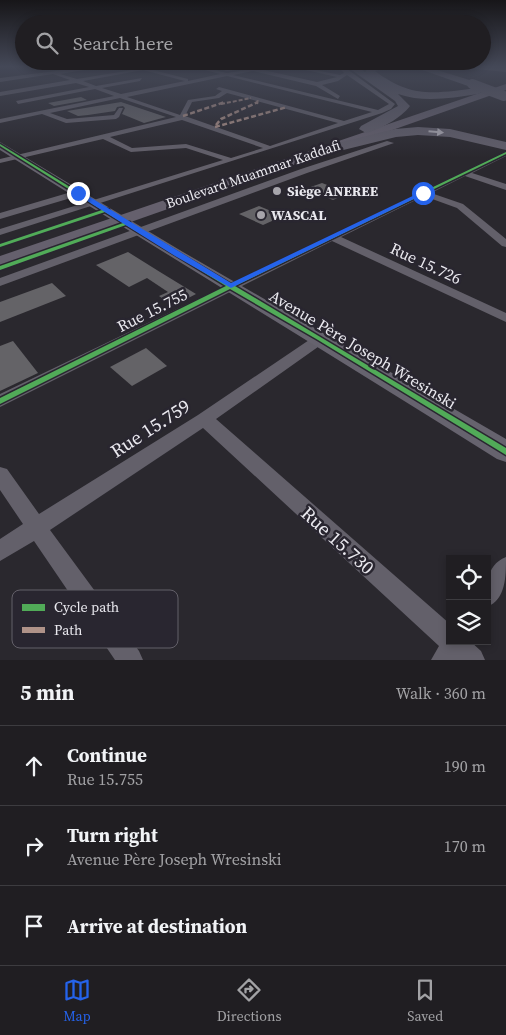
<!DOCTYPE html>
<html lang="en">
<head>
<meta charset="utf-8">
<style>
	body { margin:0; font-family:"Source Serif 4",serif; background:#28272a; color:#f1f3f6 }
	.controls { position:absolute; right:15px; bottom:15px; display:grid; overflow:hidden; border-radius:0px; box-shadow:0 2px 8px #0003 }
	.controls button { width:45px; height:45px; display:grid; place-items:center; padding:0; border:0; border-bottom:1px solid #3d3c40; background:#201e22; color:#f1f3f6; font:25px sans-serif }
	.stop { position:absolute; width:15px; height:15px; margin:-11px; border:4px solid #2563eb; border-radius:50%; background:#fff }
	.stop.end { background:#2563eb; border-color:#fff; box-shadow:0 1px 5px #0008 }
	.list { margin:0; padding:0; list-style:none }
	h2 { display:flex; justify-content:space-between; align-items:center; height:65px; margin:0; padding:0 20px; font-size:21px }
	h2 small { font-size:16px; font-weight:400; color:#a2a2a5 }
	.list li { display:grid; grid-template-columns:32px 1fr auto; gap:15px; align-items:center; box-sizing:border-box; height:80px; padding:0 20px; border-top:1px solid #3d3c40 }
	.list b { display:block; font-size:19px; white-space:nowrap }
	.list p { margin:0; font-size:16px; white-space:nowrap; color:#a2a2a5 }
	.list em { font-size:16px; font-style:normal; color:#a2a2a5 }
	.icon { flex:none; width:28px; height:28px; fill:none; stroke:currentColor; stroke-width:2; stroke-linecap:round; stroke-linejoin:round }
	.map { position:relative; flex:none; width:506px; height:660px; overflow:hidden }
	.search { position:absolute; background:#201e22; box-shadow:0 2px 8px #0003; left:15px; right:15px; top:15px; height:55px; display:flex; align-items:center; gap:12px; box-sizing:border-box; padding:0 18px; border-radius:28px; color:#a2a2a5; font-size:19px }
	.sheet { height:305px; background:#201e22 }
	nav { display:flex; justify-content:space-around; align-items:center; box-sizing:border-box; height:70px; border-top:1px solid #3d3c40; background:#201e22; font-size:14px; color:#a2a2a5 }
	nav a { display:grid; justify-items:center; gap:2px }
	nav .on { color:#2563eb }
	.map>svg:first-child { display:block }
</style>
</head>
<body>
<div class="map">
<svg width="506" height="660" viewBox="0 0 506 660">
	<rect width="100%" height="100%" fill="#2a282e"/>
	<!-- building -->
	<g fill="#646367">
		<path d="M220,66H258L227,71L220,69Z"/>
		<path d="M81,97L87,100L54,106L48,103Z"/>
		<path d="M121,102L166,117L144,123L122,114L125,108L123,106L117,107L115,111L88,115L78,116L67,111Z"/>
		<path d="M322,183L349,193L333,200L305,189Z"/>
		<path d="M259,206L283,216L263,225L239,214Z"/>
		<path d="M128,252L160,272L196,294L173,306L159,296L168,292L147,278L129,287L96,265Z"/>
		<path d="M52,283L66,296L0,322V302Z"/>
		<path d="M13,341L38,373L0,391V346Z"/>
		<path d="M146,348L167,366L132,386L110,367Z"/>
	</g>
	<g fill="none" stroke-linecap="round" stroke-linejoin="round">
		<!-- street -->
		<g fill="#63606a" fill-rule="evenodd">
			<path d="M95,66H108L60,74L77,79L138,69L130,66H138L188,79V81L220,74L190,66H198L227,73L270,66L259,69L317,82L337,77L288,66H297L340,75L344,73L338,66H343L395,104L391,109L382,113L0,235V229L223,160L186,148L131,152L103,139L0,163V159L176,117L120,98L50,113L67,119L114,115L119,108H123L119,117L116,119L66,123L42,114L0,123V119L114,96L95,89L18,104L16,101L89,87L76,83L0,96V92L70,80L53,74L0,82V78ZM143,70L185,81L121,94L102,88L140,81L142,78L96,86L83,81ZM253,71L316,86L338,99L340,96L322,85L338,81L347,75L389,104L378,110L233,75ZM227,76L372,112L344,121L219,87L216,89L222,91L215,96L188,100L180,115L127,97ZM227,93L338,123L270,146L185,116L192,102L219,98ZM182,120L263,148L231,158L186,144L132,148L110,137Z"/>
			<path d="M387,141L394,143L307,173L0,286V278L301,169Z"/>
			<path d="M506,151V156L472,173L506,184V190L465,176L431,193L463,204L506,239V247L502,246L457,208L424,196L341,237L506,313V322L332,241L0,407V394Z"/>
			<path d="M78,190L83,193L81,195L0,219V213Z"/>
			<path d="M320,335L325,336L327,339L325,342L216,419L450,624V641H470L481,651L485,660H431L439,646L203,428L50,530L139,651L143,660H115L34,541L0,561V539L23,524L0,490V467L7,469L39,514L198,415L315,336Z"/>
			<path d="M506,557C506,577 506,599 487,607C487,588 484,566 506,557Z"/>
		</g>
		<!-- secondary -->
		<path fill="#66636e" fill-rule="evenodd" d="M0,142L183,252L506,439V462L497,459C332,355 165,254 0,150Z"/>
		<!-- primary -->
		<path fill="#65606d" fill-rule="evenodd" d="M506,84V90L0,268V256Z"/>
		<!-- highway -->
		<g fill="#615e6a" fill-rule="evenodd">
			<path d="M346,66H356L365,72L370,66H390L375,71C412,99 435,93 478,88L483,91L478,94C451,98 424,103 398,94L410,106C401,118 381,129 366,133L359,129L361,126L398,106L395,101Z"/>
			<path d="M411,66H424L476,82L477,84L472,87L468,86Z"/>
			<path d="M472,66H506V72L476,69Z"/>
			<path d="M418,127L450,129L506,142V150L450,137L418,135L396,137L319,156L314,155L312,152L314,149L395,129Z"/>
		</g>
		<!-- highway-bridge -->
		<path stroke="#615e6a" stroke-width="10" d="M472,84L504,96"/>
		<!-- quiet-far1 -->
		<g stroke="#af9288" stroke-width="2" stroke-dasharray="4 2" stroke-linecap="butt">
			<path d="M221,104L251,98"/>
			<path d="M257,104L258,99"/>
		</g>
		<!-- quiet -->
		<g stroke="#af9288" stroke-width="2.5" stroke-dasharray="5 2.5" stroke-linecap="butt">
			<path d="M183,116L225,102"/>
			<path d="M216,125L221,119L258,102"/>
			<path d="M215,127L287,107"/>
		</g>
		<!-- cycleway casing -->
		<g stroke="#292630" stroke-width="3">
			<path id="cycleway" d="M0,144L106,209H109V211L127,222H130V224L231,284L506,152V154L235,286L322,338L506,448V455L318,340L230,289L0,404V398L226,286L126,225L0,270V266L123,223L105,212L0,247V244L102,210L0,146Z"/>
		</g>
		<!-- cycleway -->
		<use href="#cycleway" fill="#51ab58" fill-rule="evenodd"/>
	</g>
	<!-- one-way arrows -->
	<defs><path id="oneway-solid" d="M-6-.8H1V-3.2L6.5 0L1 3.2V.8H-6Z" transform="scale(1.25)"/></defs>
	<use fill="#acaab3" href="#oneway-solid" transform="translate(436 132) rotate(5)"/>
	<!-- sky -->
	<linearGradient id="sky" x2="0" y2="1"><stop stop-color="#171619"/><stop offset="0.42" stop-color="#444857"/><stop offset="1" stop-color="#444857" stop-opacity="0"/></linearGradient>
	<rect width="506" height="158" fill="url(#sky)"/>
	<!-- route -->
	<path fill="#2563eb" d="M76,191H80L231,283L421,192L426,193L231,288L175,256L76,194Z"/>
	<!-- markers -->
	<g fill="#a7a5ab" stroke="#292630" stroke-width="2">
		<circle cx="277" cy="191" r="5"/>
		<circle cx="261" cy="215" r="5"/>
	</g>
	<g text-anchor="middle" stroke-width="5" stroke-linejoin="round" paint-order="stroke">
		<!-- far-street labels -->
		<g font-size="14" fill="#eae9ef" stroke="#292630">
			<text transform="translate(253 174) rotate(-19)" y="5">Boulevard Muammar Kaddafi</text>
		</g>
		<!-- far-poi labels -->
		<g font-size="14" font-weight="bold" fill="#eae9ef" stroke="#292630" text-anchor="start">
			<text x="287" y="196">Siège ANEREE</text>
			<text x="271" y="220">WASCAL</text>
		</g>
		<!-- street labels -->
		<g font-size="16" fill="#eae9ef" stroke="#292630">
			<text transform="translate(426 263) rotate(25)" y="6">Rue 15.726</text>
			<text transform="translate(152 310) rotate(-27)" y="6">Rue 15.755</text>
			<text transform="translate(363 349) rotate(31)" y="6">Avenue Père Joseph Wresinski</text>
		</g>
		<!-- near-street labels -->
		<g font-size="19" fill="#eae9ef" stroke="#292630">
			<text transform="translate(150 428) rotate(-33)" y="7">Rue 15.759</text>
			<text transform="translate(338 540) rotate(42)" y="7">Rue 15.730</text>
		</g>
	</g>
	<!-- legend -->
	<rect x="12" y="590" width="166" height="58" rx="8" fill="#292630" stroke="#636069" stroke-width="1"/>
	<rect x="22" y="604" width="23" height="7" fill="#51ab58"/>
	<rect x="22" y="627" width="23" height="6" fill="#af9288"/>
	<g font-size="14" fill="#eae9ef">
		<text x="54" y="612">Cycle path</text>
		<text x="54" y="635">Path</text>
	</g>
</svg>
<div class="controls">
<button><svg class="icon" aria-label="locate" viewBox="0 0 24 24"><circle cx="12" cy="12" r="6"/><path d="M12 2v4M12 18v4M2 12h4M18 12h4"/></svg></button>
<button><svg class="icon" aria-label="layers" viewBox="0 0 24 24"><path d="M12 4l9 5-9 5-9-5zM3 14l9 5 9-5"/></svg></button>
</div>
<div class="stop" style="left:423px;top:193px"></div>
<div class="stop end" style="left:78px;top:193px"></div>
<div class="search"><svg class="icon" aria-label="search" viewBox="0 0 24 24"><circle cx="10" cy="10" r="6"/><path d="M15 15l6 6"/></svg>Search here</div>
</div>
<section class="sheet">
<h2>5 min<small>Walk · 360 m</small></h2>
<ul class="list">
<li><svg class="icon" aria-label="ahead" viewBox="0 0 24 24"><path d="M12 20V5M6 11l6-6 6 6"/></svg><div><b>Continue</b><p>Rue 15.755</p></div><em>190 m</em></li>
<li><svg class="icon" aria-label="right" viewBox="0 0 24 24"><path d="M7 20v-9h11M14 6l5 5-5 5"/></svg><div><b>Turn right</b><p>Avenue Père Joseph Wresinski</p></div><em>170 m</em></li>
<li><svg class="icon" aria-label="arrive" viewBox="0 0 24 24"><path d="M6 21V4h12l-3 4 3 4H6"/></svg><div><b>Arrive at destination</b></div></li>
</ul>
</section>
<nav>
<a class="on"><svg class="icon" aria-label="map" viewBox="0 0 24 24"><path d="M3 6l6-2 6 2 6-2v14l-6 2-6-2-6 2zM9 4v14M15 6v14"/></svg>Map</a>
<a><svg class="icon" aria-label="directions" viewBox="0 0 24 24"><path d="M12 3l9 9-9 9-9-9zM9 14v-3h6M13 9l2 2-2 2"/></svg>Directions</a>
<a><svg class="icon" aria-label="saved" viewBox="0 0 24 24"><path d="M7 4h10v16l-5-4-5 4z"/></svg>Saved</a>
</nav>
</body>
</html>
